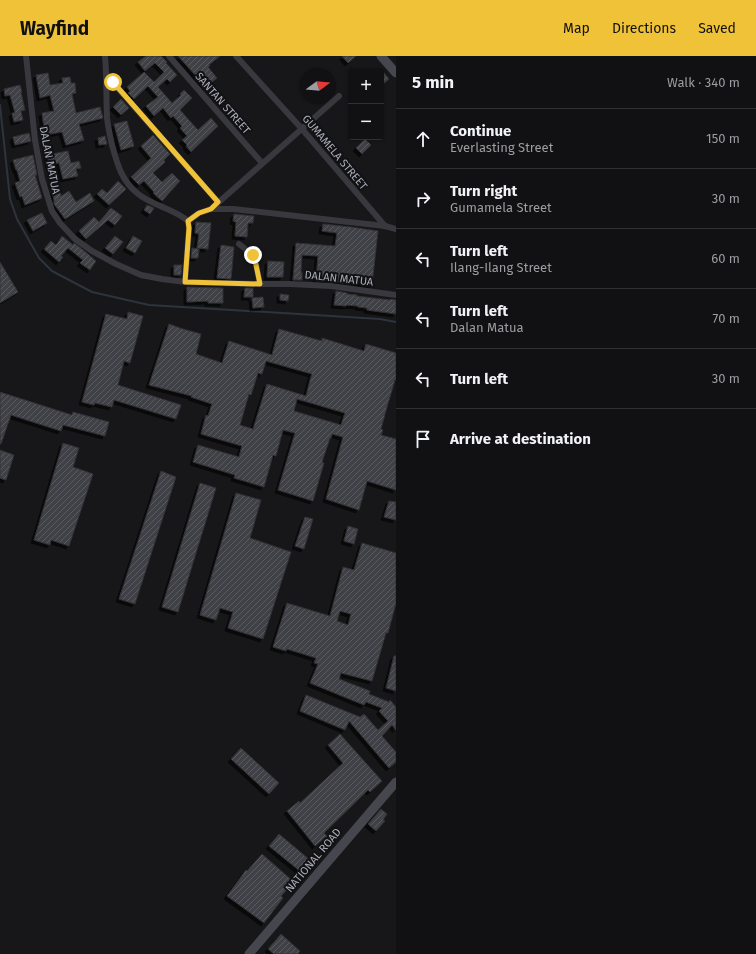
<!DOCTYPE html>
<html lang="en">
<head>
<meta charset="utf-8">
<style>
	body { margin:0; font-family:"Fira Sans",sans-serif; background:#1a1a1c; color:#f1f3f6 }
	.controls { position:absolute; right:12px; top:12px; display:grid; overflow:hidden; border-radius:4px; box-shadow:0 1px 3px #0004 }
	.controls button { width:36px; height:36px; display:grid; place-items:center; padding:0; border:0; border-bottom:1px solid #303133; background:#111113; color:#f1f3f6; font:20px sans-serif }
	.compass { position:absolute; left:300px; top:12px; width:36px; height:36px; border-radius:50%; background:#111113; box-shadow:0 1px 3px #0004; rotate:74deg }
	.stop { position:absolute; width:12px; height:12px; margin:-9px; border:3px solid #f0c237; border-radius:50%; background:#fff }
	.stop.end { background:#f0c237; border-color:#fff; box-shadow:0 1px 4px #0008 }
	.list { margin:0; padding:0; list-style:none }
	h2 { display:flex; justify-content:space-between; align-items:center; height:52px; margin:0; padding:0 16px; font-size:17px }
	h2 small { font-size:13px; font-weight:400; color:#9c9da0 }
	.list li { display:grid; grid-template-columns:26px 1fr auto; gap:12px; align-items:center; box-sizing:border-box; height:60px; padding:0 16px; border-top:1px solid #303133 }
	.list b { display:block; font-size:15px; white-space:nowrap }
	.list p { margin:0; font-size:13px; white-space:nowrap; color:#9c9da0 }
	.list em { font-size:13px; font-style:normal; color:#9c9da0 }
	.icon { flex:none; width:22px; height:22px; fill:none; stroke:currentColor; stroke-width:2; stroke-linecap:round; stroke-linejoin:round }
	.map { position:relative; flex:none; width:396px; height:898px; overflow:hidden }
	header { display:flex; align-items:center; gap:24px; box-sizing:border-box; height:56px; padding:0 20px; background:#f0c237; color:#111 }
	header strong { font-size:19px }
	nav { display:flex; gap:22px; margin-inline-start:auto; font-size:14px }
	main { display:flex }
	aside { flex:1; background:#111113 }
	.map>svg:first-child { display:block }
</style>
</head>
<body>
<header>
<strong>Wayfind</strong>
<nav><a>Map</a><a>Directions</a><a>Saved</a></nav>
</header>
<main>
<div class="map">
<svg width="396" height="898" viewBox="0 0 396 898">
	<defs>
		<pattern id="building-hatch" width="6" height="6" patternUnits="userSpaceOnUse"><rect width="6" height="6" fill="#414146"/><path d="M-1 1l2-2M0 6l6-6M5 7l2-2" fill="none" stroke="#5a5a5f"/></pattern>
		<filter id="shadow"><feDropShadow dx="-3" dy="3" stdDeviation="0" flood-color="#0009"/></filter>
	</defs>
	<rect width="100%" height="100%" fill="#171719"/>
	<g fill="none" stroke-linecap="round" stroke-linejoin="round">
		<!-- stream -->
		<path stroke="#2d343d" stroke-width="2" d="M0,49L10,143L17,163L39,202L52,215L92,236L149,249L380,263L396,266"/>
	</g>
	<!-- building -->
	<g fill="url(#building-hatch)" stroke="#313135" fill-rule="evenodd" filter="url(#shadow)">
		<path d="M146,0H161L167,6L166,7L177,19L170,26L167,23L158,31L172,47L181,39L180,38L184,34L192,42L180,54L198,74L211,62L218,70L191,96L186,90L187,89L182,84L187,80L180,72L182,70L173,60L171,62L163,52L154,60L146,50L158,41L148,30L134,43L128,37L130,35L127,31L144,16L154,26L164,16L155,7L145,15L138,6Z"/>
		<path d="M178,0H220L209,9L210,10L208,11L217,22L206,31Z"/>
		<path d="M342,0H356L348,7Z"/>
		<path d="M381,13L389,23L381,30Z"/>
		<path d="M48,17L50,29L63,27L62,22L70,21L71,27H75L76,37L72,38L76,57L100,51L103,62L79,68L84,84L66,89L62,76L45,79L42,57L54,55L50,39L40,42L36,19Z"/>
		<path d="M20,29L22,36H21L25,54L21,55L23,64L14,66L12,57H15L10,39L5,40L4,33Z"/>
		<path d="M121,43L129,52L121,59L113,51Z"/>
		<path d="M127,65L134,90L121,94L114,68Z"/>
		<path d="M29,77L31,85L15,89L13,81Z"/>
		<path d="M153,79L170,98L164,104L165,106L153,117L162,126L172,117L180,125L162,145L153,137L154,136L144,125L139,129L131,121L151,102L141,90Z"/>
		<path d="M105,80L107,88L99,89L98,82Z"/>
		<path d="M365,83L371,89L362,98L356,92Z"/>
		<path d="M68,95L71,107L79,105L81,112L76,113L78,120L63,123L59,107L49,109L47,99Z"/>
		<path d="M33,99L37,119H35L42,142L25,149L22,140L20,141L15,127L20,125L17,114H16L13,104Z"/>
		<path d="M118,125L126,133L109,149L97,138L102,133L107,137Z"/>
		<path d="M59,133L61,140L69,135L76,146L90,137L94,145L65,163L54,148V144L52,135Z"/>
		<path d="M147,149L154,152L150,158L144,154Z"/>
		<path d="M111,152L122,160L115,169L108,164L86,183L79,175L94,161L99,166Z"/>
		<path d="M42,157L47,167L33,175L27,164Z"/>
		<path d="M234,158L254,160L253,167H248L247,181L235,180L236,166L233,165Z"/>
		<path d="M196,166L211,167L208,193L197,192L199,178L195,177Z"/>
		<path d="M323,168L351,171L378,175L372,229L349,226L348,228L337,226V225L325,223V225H316L318,200L302,199L301,216H302V224H293L296,187L335,190L337,177L322,175Z"/>
		<path d="M62,180L73,189L74,187L82,193L96,205L90,214L80,207L83,204L68,192L61,200L63,201L59,206L44,193L51,185L56,189Z"/>
		<path d="M115,180L123,186L113,198L105,192Z"/>
		<path d="M133,180L142,185L135,197L126,192Z"/>
		<path d="M221,189L234,191L231,223L217,222Z"/>
		<path d="M192,192L199,193L198,202H191Z"/>
		<path d="M268,205L284,206L283,221H267Z"/>
		<path d="M0,206L18,236L0,247Z"/>
		<path d="M174,209H182L181,219H174Z"/>
		<path d="M187,231L223,232V247H208V245L187,246Z"/>
		<path d="M245,232H253V241H244Z"/>
		<path d="M336,235L347,237V238L357,239V240L390,244L391,243L396,244V258L367,254V252L358,251V250L346,249V250L334,249Z"/>
		<path d="M280,238L289,239L288,245L280,244Z"/>
		<path d="M263,241L264,251L253,252L252,242Z"/>
		<path d="M128,256L143,260L130,307L124,305L118,329L181,349L176,363L114,344L112,351L95,347L94,349L82,346L106,258L127,263Z"/>
		<path d="M169,268L183,273L201,278L196,298L222,307L229,285L272,299L279,273L322,285V282L364,295L366,288L396,297V324H395L387,351L381,373L383,374L381,379L396,383V434L367,425L359,454L326,443L343,381L332,378L331,382H330L322,406L324,407L313,445L278,434L295,377L283,374L276,400L273,399L264,431L234,422L235,419L193,406L198,389L239,401L242,390L201,378L206,359L208,360L212,348L191,341L192,340L149,329ZM266,305L312,318L310,324L306,340L267,328L253,373L240,369L249,338L251,339L258,317L262,318ZM297,343L345,357L341,369L294,355Z"/>
		<path d="M0,336L72,359L73,356L109,366L105,380L63,369L61,375L11,359L1,388H0Z"/>
		<path d="M63,387L79,392L73,411L93,418L69,490L51,484L50,489L34,484Z"/>
		<path d="M0,394L14,399L6,424L0,422Z"/>
		<path d="M161,415L176,421L135,548L119,543Z"/>
		<path d="M200,427L216,432L178,556L162,551Z"/>
		<path d="M236,437L261,444L250,482L291,496L263,583L228,572L233,556L220,552L216,564L200,559Z"/>
		<path d="M389,445L396,446V464L384,461Z"/>
		<path d="M305,461L313,463L304,493L295,490Z"/>
		<path d="M348,470L358,473L354,488L344,485Z"/>
		<path d="M362,487L396,497V547L388,577H386L372,625L341,617L339,623L370,635L369,638L389,646L390,644L396,651V674L392,669L382,680L396,696V706L389,712L349,665L345,674L300,655L306,639L360,661L364,658L378,674L388,665L379,655L382,652L366,646L364,649L310,627L318,608L314,607L316,602L287,593L286,595L273,591L287,547L330,560L343,511L354,514ZM340,555L351,558L348,569L337,565Z"/>
		<path d="M394,600H396V635L386,632Z"/>
		<path d="M340,678L382,725L370,736L368,734L324,777L327,780L315,790L287,755L299,745L300,747L343,707L328,689Z"/>
		<path d="M241,692L279,727L269,738L231,703Z"/>
		<path d="M381,753L387,758L383,764L385,765L376,775L368,768Z"/>
		<path d="M279,778L310,804L301,816L269,790Z"/>
		<path d="M262,798L294,826L281,840L283,842L264,867L227,840L246,814L247,815Z"/>
		<path d="M281,878L300,895L298,898H274L268,893Z"/>
	</g>
	<g fill="none" stroke-linecap="round" stroke-linejoin="round">
		<!-- minor -->
		<g stroke="#38383e" stroke-width="6">
			<path d="M26,0L35,84L42,123L52,155L60,167L75,183L92,195L116,208L141,219L162,223L185,226L260,228H290L331,230L396,239"/>
			<path d="M105,0C107,21 106,41 107,62C108,71 110,80 112,89C117,107 121,124 137,137C152,150 173,152 188,165L189,172L185,226"/>
			<path d="M169,0L262,107"/>
			<path d="M236,0L302,73L385,170"/>
			<path d="M107,20L218,146"/>
			<path d="M211,153L339,40"/>
			<path d="M188,165L199,157L211,153H233L385,170L396,173"/>
			<path d="M239,188L253,199L255,204L260,228"/>
		</g>
		<!-- secondary -->
		<g stroke="#46474e" stroke-width="9">
			<path d="M381,0L396,17"/>
			<path d="M249,898L396,726"/>
		</g>
	</g>
	<g fill="none" stroke-linecap="round" stroke-linejoin="round">
		<!-- route -->
		<path stroke="#f0c237" stroke-width="5" d="M113,26L218,146L211,153L199,157L188,165L189,172L185,226L260,228L255,204L253,199"/>
	</g>
	<g text-anchor="middle" stroke-width="4" stroke-linejoin="round" paint-order="stroke">
		<!-- street labels -->
		<g font-size="11" fill="#a9acb9" stroke="#121214">
			<text transform="translate(223 47) rotate(49)" y="4">SANTAN STREET</text>
			<text transform="translate(335 96) rotate(50)" y="4">GUMAMELA STREET</text>
			<text transform="translate(50 104) rotate(79)" y="4">DALAN MATUA</text>
			<text transform="translate(339 222) rotate(6)" y="4">DALAN MATUA</text>
			<text transform="translate(313 804) rotate(-50)" y="4">NATIONAL ROAD</text>
		</g>
	</g>
</svg>
<div class="controls">
<button>+</button>
<button>−</button>
</div>
<svg class="compass" viewBox="-18 -18 36 36"><path d="M0-13l5 13h-10z" fill="#e53935"/><path d="M0 13l5-13h-10z" fill="#9c9da0"/></svg>
<div class="stop" style="left:113px;top:26px"></div>
<div class="stop end" style="left:253px;top:199px"></div>
</div>
<aside>
<h2>5 min<small>Walk · 340 m</small></h2>
<ul class="list">
<li><svg class="icon" aria-label="ahead" viewBox="0 0 24 24"><path d="M12 20V5M6 11l6-6 6 6"/></svg><div><b>Continue</b><p>Everlasting Street</p></div><em>150 m</em></li>
<li><svg class="icon" aria-label="right" viewBox="0 0 24 24"><path d="M7 20v-9h11M14 6l5 5-5 5"/></svg><div><b>Turn right</b><p>Gumamela Street</p></div><em>30 m</em></li>
<li><svg class="icon" aria-label="left" viewBox="0 0 24 24"><path d="M17 20v-9H6M10 6l-5 5 5 5"/></svg><div><b>Turn left</b><p>Ilang-Ilang Street</p></div><em>60 m</em></li>
<li><svg class="icon" aria-label="left" viewBox="0 0 24 24"><path d="M17 20v-9H6M10 6l-5 5 5 5"/></svg><div><b>Turn left</b><p>Dalan Matua</p></div><em>70 m</em></li>
<li><svg class="icon" aria-label="left" viewBox="0 0 24 24"><path d="M17 20v-9H6M10 6l-5 5 5 5"/></svg><div><b>Turn left</b></div><em>30 m</em></li>
<li><svg class="icon" aria-label="arrive" viewBox="0 0 24 24"><path d="M6 21V4h12l-3 4 3 4H6"/></svg><div><b>Arrive at destination</b></div></li>
</ul>
</aside>
</main>
</body>
</html>
